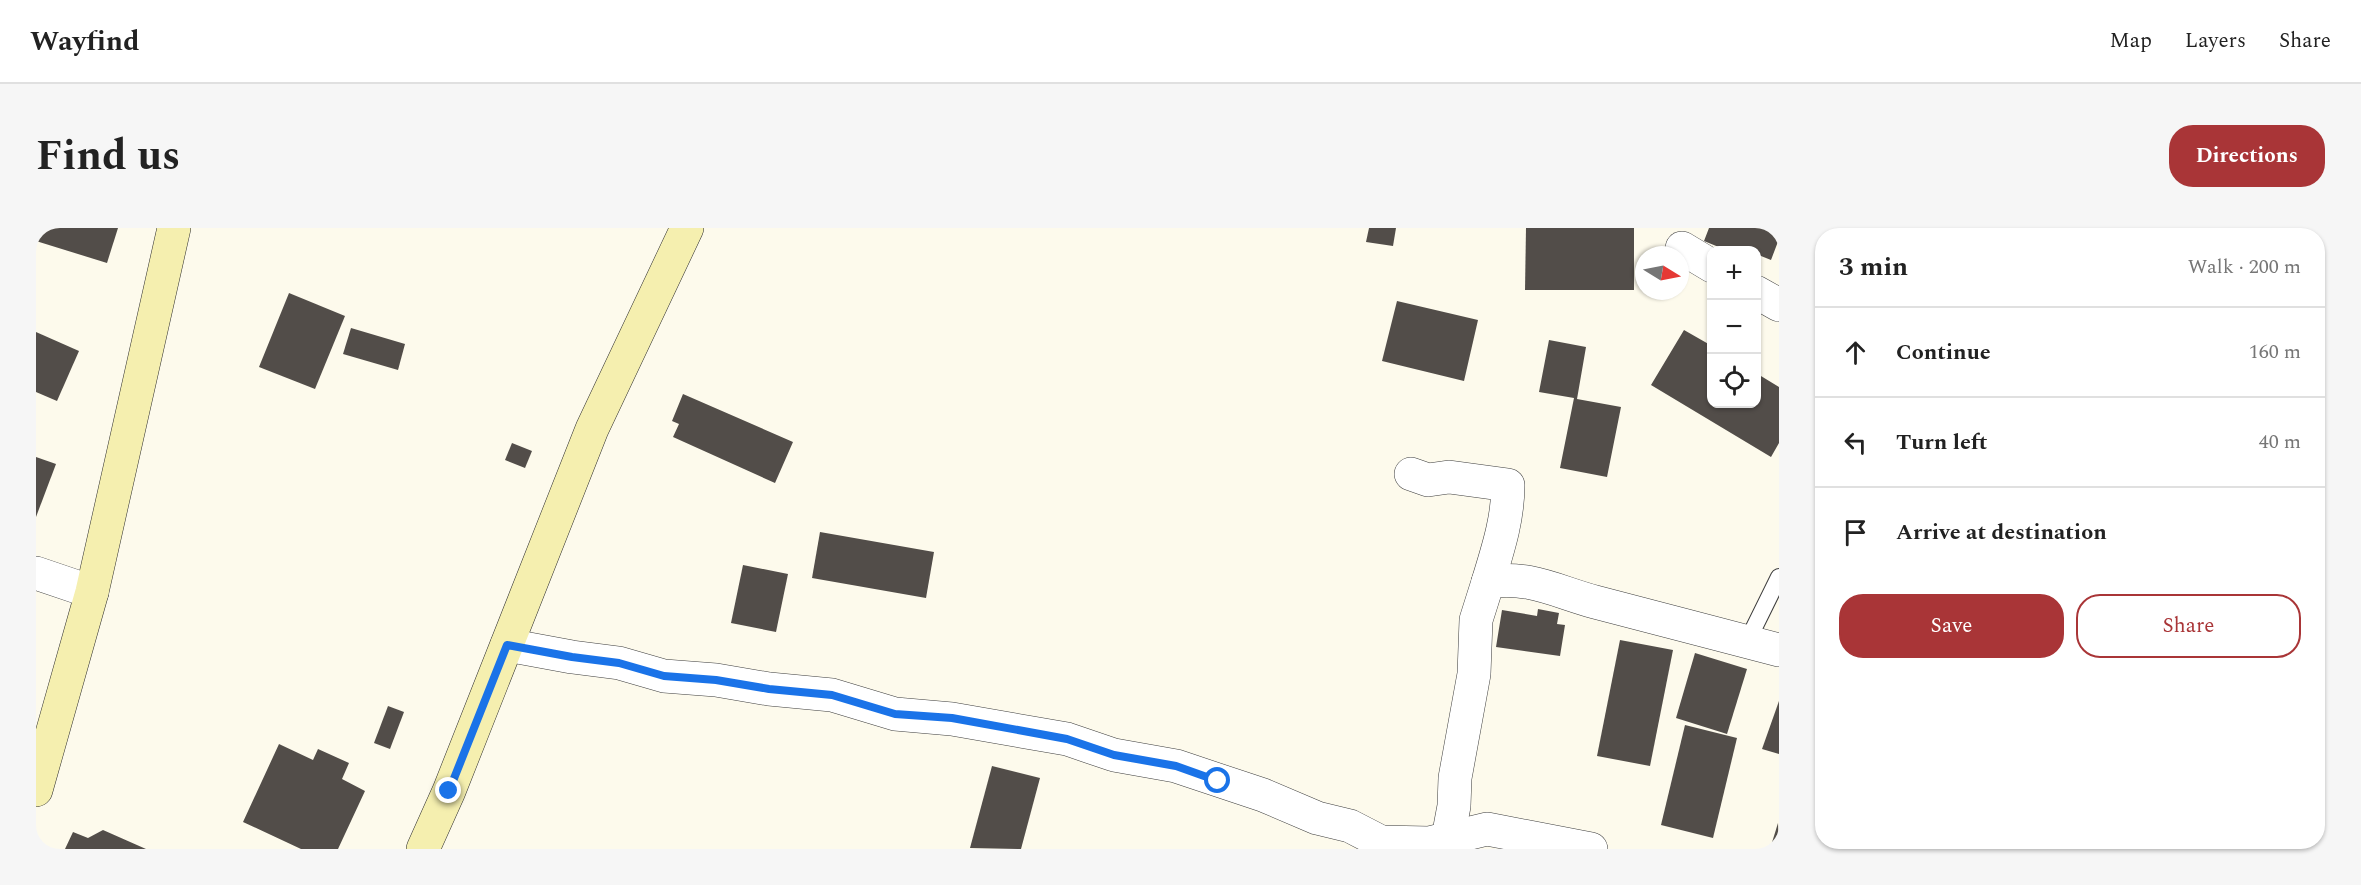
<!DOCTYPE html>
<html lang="en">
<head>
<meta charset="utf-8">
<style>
	body { margin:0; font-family:Spectral,serif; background:#f6f6f6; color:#222 }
	.controls { position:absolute; right:18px; top:18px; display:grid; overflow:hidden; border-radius:12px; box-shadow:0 2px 4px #0004 }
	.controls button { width:54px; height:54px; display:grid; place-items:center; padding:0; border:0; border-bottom:2px solid #e0e0e0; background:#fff; color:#222; font:30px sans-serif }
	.compass { position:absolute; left:1599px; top:18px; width:54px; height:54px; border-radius:50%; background:#fff; box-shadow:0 2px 4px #0004; rotate:100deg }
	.stop { position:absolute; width:18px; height:18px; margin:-14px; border:4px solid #1a73e8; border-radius:50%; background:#fff }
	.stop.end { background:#1a73e8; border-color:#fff; box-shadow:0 2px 6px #0008 }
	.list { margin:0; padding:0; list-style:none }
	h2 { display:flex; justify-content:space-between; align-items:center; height:78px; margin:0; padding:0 24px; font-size:26px }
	h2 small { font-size:20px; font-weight:400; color:#767676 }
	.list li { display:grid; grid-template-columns:39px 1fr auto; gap:18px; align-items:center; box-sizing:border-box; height:90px; padding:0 24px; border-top:2px solid #e0e0e0 }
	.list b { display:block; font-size:22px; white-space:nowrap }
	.list em { font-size:20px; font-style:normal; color:#767676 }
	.actions { display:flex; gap:12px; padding:18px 24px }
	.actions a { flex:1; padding:14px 0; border:2px solid #a93537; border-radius:24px; text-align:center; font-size:21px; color:#a93537 }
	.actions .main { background:#a93537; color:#fff }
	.icon { flex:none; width:33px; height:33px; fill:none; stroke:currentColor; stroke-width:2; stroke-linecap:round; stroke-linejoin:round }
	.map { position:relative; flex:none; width:1743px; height:621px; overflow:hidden; border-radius:24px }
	header { display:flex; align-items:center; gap:36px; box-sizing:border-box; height:84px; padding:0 30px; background:#fff; border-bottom:2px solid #e0e0e0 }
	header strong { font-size:28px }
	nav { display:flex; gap:33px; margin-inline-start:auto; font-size:21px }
	.intro { display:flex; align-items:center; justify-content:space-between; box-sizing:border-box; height:144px; padding:0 36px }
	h1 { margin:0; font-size:42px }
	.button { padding:15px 27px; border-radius:24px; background:#a93537; color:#fff; font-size:21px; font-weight:700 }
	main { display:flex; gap:36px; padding:0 36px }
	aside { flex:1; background:#fff; border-radius:24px; box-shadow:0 2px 4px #0004 }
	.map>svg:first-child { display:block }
</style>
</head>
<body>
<header>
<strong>Wayfind</strong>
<nav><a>Map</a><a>Layers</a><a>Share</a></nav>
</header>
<div class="intro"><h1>Find us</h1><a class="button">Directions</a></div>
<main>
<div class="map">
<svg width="1743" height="621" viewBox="0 0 1743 621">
	<rect width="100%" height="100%" fill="#fdfaec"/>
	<!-- building -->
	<g fill="#524d49">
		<path d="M0,0H82L71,35L0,13Z"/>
		<path d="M1333,0H1360L1357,18L1330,14Z"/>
		<path d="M1490,0H1598V62H1489Z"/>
		<path d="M1673,0H1743V11L1735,32L1720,26V22H1690L1668,13Z"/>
		<path d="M253,65L309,88L279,161L223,139Z"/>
		<path d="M1361,73L1442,92L1428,153L1346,133Z"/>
		<path d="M315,100L369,116L362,142L307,126Z"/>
		<path d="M1648,102L1676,118V176H1720V145L1743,159V215L1735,229L1615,157Z"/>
		<path d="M0,104L43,123L21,173L0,164Z"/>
		<path d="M1513,112L1550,119L1541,171L1585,179L1571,249L1524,240L1538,170L1503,164Z"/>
		<path d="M647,166L757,214L739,255L637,209L643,196L636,193Z"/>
		<path d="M476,215L496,223L489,240L469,232Z"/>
		<path d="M0,229L20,236L0,289Z"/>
		<path d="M784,304L898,324L890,370L776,350Z"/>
		<path d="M707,337L752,346L740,404L695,395Z"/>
		<path d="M1502,381L1523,385L1521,396L1529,397L1524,428L1460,419L1466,382L1501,388Z"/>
		<path d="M1584,412L1637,422L1614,538L1561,528Z"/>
		<path d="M1659,425L1711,441L1691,506L1640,490Z"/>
		<path d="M1743,473V526L1726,521Z"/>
		<path d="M352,478L368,484L354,521L338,515Z"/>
		<path d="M1649,497L1701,510L1677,610L1625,597Z"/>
		<path d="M243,516L277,532L282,521L313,535L306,551L329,563L302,621H265L207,594Z"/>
		<path d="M956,538L1004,550L985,621L934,620Z"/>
		<path d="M1742,595L1743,621H1734Z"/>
		<path d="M67,602L110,621H29L37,604L52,610Z"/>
	</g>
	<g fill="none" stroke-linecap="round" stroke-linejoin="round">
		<!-- lane casing -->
		<g stroke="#3e3e3e" stroke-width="18">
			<path id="lane" d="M1711,414L1743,349"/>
		</g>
		<!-- street casing -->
		<g stroke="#3e3e3e" stroke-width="34">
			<g id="street">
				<path d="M1646,20L1676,38"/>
				<path d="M1720,64L1743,77"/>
				<path d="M1375,246L1392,252L1413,249L1472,257C1472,291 1462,321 1452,354"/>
				<path d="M0,345L56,364"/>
				<path d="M471,417L536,429L583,435L628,448L680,452L733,461L796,467L859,486L916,491L1031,511L1078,527L1140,538L1227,567L1281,590L1314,598L1345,614L1393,615L1451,601L1555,621"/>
				<path d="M1412,610L1418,578L1419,550L1438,446L1440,392L1452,354C1492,347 1522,364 1559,374C1620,390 1682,406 1743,422"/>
			</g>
		</g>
		<!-- secondary casing -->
		<g stroke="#2d2d2d" stroke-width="34">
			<g id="secondary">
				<path d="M0,562L56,364L138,0"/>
				<path d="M387,621L413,563L556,201L651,0"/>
			</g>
		</g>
		<!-- lane -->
		<use href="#lane" stroke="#fff" stroke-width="16"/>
		<!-- street -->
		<use href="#street" stroke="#fff" stroke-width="33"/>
		<!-- secondary -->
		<use href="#secondary" stroke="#f5efaf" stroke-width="33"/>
	</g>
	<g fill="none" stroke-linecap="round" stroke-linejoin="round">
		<!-- route -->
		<path stroke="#1a73e8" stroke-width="8" d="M413,563L471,417L536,429L583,435L628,448L680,452L733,461L796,467L859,486L916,490L1031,511L1078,527L1140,538L1182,553"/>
	</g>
</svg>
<div class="controls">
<button>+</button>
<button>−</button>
<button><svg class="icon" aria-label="locate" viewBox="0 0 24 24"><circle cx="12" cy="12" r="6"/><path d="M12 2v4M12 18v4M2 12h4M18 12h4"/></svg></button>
</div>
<svg class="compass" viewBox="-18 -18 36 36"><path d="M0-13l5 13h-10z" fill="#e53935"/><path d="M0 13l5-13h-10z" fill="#767676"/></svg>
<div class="stop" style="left:1182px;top:553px"></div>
<div class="stop end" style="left:413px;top:563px"></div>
</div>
<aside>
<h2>3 min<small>Walk · 200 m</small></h2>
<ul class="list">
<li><svg class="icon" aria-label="ahead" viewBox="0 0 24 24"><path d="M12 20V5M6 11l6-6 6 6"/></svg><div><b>Continue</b></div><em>160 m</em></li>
<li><svg class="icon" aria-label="left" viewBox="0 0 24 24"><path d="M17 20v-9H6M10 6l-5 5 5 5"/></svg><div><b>Turn left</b></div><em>40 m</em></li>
<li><svg class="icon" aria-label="arrive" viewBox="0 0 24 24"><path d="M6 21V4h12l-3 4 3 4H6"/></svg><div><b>Arrive at destination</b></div></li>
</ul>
<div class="actions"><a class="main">Save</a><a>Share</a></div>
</aside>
</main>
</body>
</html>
